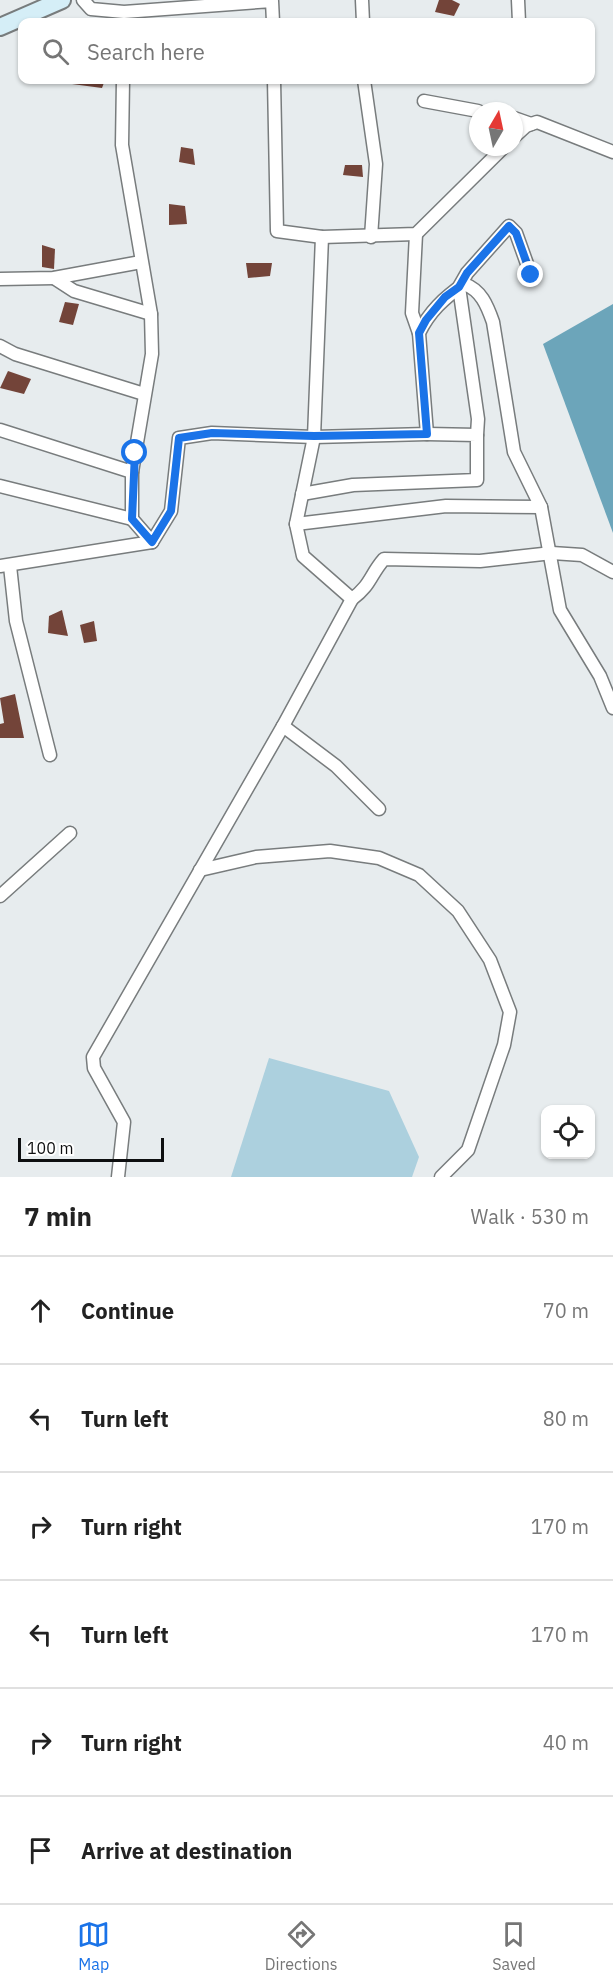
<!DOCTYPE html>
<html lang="en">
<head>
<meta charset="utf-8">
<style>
	body { margin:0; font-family:"IBM Plex Sans",sans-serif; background:#f2f2f2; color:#222 }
	.controls { position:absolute; right:18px; bottom:18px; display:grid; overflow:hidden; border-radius:12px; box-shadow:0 2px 4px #0004 }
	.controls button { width:54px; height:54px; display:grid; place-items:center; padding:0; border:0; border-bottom:2px solid #e0e0e0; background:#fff; color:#222; font:30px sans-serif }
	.compass { position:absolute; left:469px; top:102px; width:54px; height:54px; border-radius:50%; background:#fff; box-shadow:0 2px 4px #0004; rotate:9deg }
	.scale { position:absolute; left:18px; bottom:15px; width:146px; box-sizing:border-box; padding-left:6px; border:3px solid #0e0f10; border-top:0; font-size:16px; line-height:21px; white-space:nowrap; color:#0e0f10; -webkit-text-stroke:4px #fff; paint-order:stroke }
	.stop { position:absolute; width:18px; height:18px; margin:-14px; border:4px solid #1a73e8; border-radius:50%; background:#fff }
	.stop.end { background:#1a73e8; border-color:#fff; box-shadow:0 2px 6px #0008 }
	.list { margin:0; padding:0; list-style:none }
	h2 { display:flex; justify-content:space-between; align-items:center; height:78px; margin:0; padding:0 24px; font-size:26px }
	h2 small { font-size:20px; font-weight:400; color:#767676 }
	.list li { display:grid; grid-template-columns:39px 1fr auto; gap:18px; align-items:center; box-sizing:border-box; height:108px; padding:0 24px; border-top:2px solid #e0e0e0 }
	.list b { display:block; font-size:22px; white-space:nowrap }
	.list em { font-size:20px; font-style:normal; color:#767676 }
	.icon { flex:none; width:33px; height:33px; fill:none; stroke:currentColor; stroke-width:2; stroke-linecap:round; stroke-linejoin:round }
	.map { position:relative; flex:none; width:613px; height:1177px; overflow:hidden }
	.search { position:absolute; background:#fff; box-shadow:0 2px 4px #0004; left:18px; right:18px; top:18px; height:66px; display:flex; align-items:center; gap:15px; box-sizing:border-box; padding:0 21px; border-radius:12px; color:#767676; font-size:22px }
	.sheet { height:726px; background:#fff }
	nav { display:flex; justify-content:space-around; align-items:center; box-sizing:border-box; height:84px; border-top:2px solid #e0e0e0; background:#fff; font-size:16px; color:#767676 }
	nav a { display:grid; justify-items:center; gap:3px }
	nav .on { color:#1a73e8 }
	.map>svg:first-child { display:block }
</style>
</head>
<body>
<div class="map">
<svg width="613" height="1177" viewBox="0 0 613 1177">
	<rect width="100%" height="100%" fill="#e7ecee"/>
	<!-- green -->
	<path fill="#acd0de" d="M269,1058L389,1091L419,1157L412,1177H231Z"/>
	<!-- water -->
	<path fill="#6ca5ba" d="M613,304V533L543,344Z"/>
	<!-- building -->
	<g fill="#734439">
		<path d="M439,0H452L460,4L454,16L435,12Z"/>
		<path d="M73,80H105L102,88L72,84Z"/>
		<path d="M181,147L193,149L195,165L179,162Z"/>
		<path d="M345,165H362L363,177L343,175Z"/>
		<path d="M169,204L185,206L187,224L169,225Z"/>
		<path d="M42,245L55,249L54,269L42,267Z"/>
		<path d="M246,263H272L270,276L248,278Z"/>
		<path d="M65,302L79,304L73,325L59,322Z"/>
		<path d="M8,371L31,379L24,394L0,388Z"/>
		<path d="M62,610L68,636L48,633L49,616Z"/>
		<path d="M94,621L97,641L84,643L80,625Z"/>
		<path d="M15,694L24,738H0V724L4,723L0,698Z"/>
	</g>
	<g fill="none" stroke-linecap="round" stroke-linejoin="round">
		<!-- street casing -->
		<g stroke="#787c7d" stroke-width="15">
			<g id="street">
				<path d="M83,0L91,9L124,12L272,1L273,22"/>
				<path d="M362,0L363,22"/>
				<path d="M518,0L519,22"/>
				<path d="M123,80L122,145L151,314L152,354L132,472"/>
				<path d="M274,80L277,231L322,237L416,234L504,147"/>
				<path d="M364,80L376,164L371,237"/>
				<path d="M424,101L478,111"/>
				<path d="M514,118L531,124"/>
				<path d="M514,137L526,126L537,122L613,152"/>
				<path d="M416,234L412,313L419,333"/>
				<path d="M322,237L314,437L427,434L419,333C429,312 444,298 464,284C481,290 487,305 493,322L514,452L541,507L560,610L600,676L613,708"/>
				<path d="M54,278L74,291L151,314"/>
				<path d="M0,279L54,278L141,262"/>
				<path d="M0,346L15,354L144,394"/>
				<path d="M0,430L132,472V519L152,542"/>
				<path d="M477,435L478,419L459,287L467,273L509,226L516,233L531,275"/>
				<path d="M0,486L132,519"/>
				<path d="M302,494L353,485L477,480V435L427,434"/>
				<path d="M296,524L446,506L541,507"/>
				<path d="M152,542L171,511L179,438L212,433L314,437L296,524L303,556L352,599C371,585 370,575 384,559L480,561L552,553L582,555L613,572"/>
				<path d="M0,566L152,542"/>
				<path d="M10,566L16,621L50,755"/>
				<path d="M283,726L336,766L379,809"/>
				<path d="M200,870L256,857L330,851L379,858L419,875L458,911L490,960L510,1012L504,1045L468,1150L441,1177"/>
				<path d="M0,896L70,833"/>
				<path d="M118,1177L124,1122L94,1068L93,1057L283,726L352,599"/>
			</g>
		</g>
		<!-- secondary casing -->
		<g stroke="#787c7d" stroke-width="20">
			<path id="secondary" d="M0,27L62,0"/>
		</g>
		<!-- street -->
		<use href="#street" stroke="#fff" stroke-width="12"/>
		<!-- secondary -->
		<use href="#secondary" stroke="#d5eef7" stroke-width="16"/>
	</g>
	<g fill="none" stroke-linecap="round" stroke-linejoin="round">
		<!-- route -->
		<path stroke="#1a73e8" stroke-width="8" d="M135,453L132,519L152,542L171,511L179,438L212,433L314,436L427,434L419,333L426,320L445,297L459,287L467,273L509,226L516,233L531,275"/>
	</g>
</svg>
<div class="controls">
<button><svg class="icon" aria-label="locate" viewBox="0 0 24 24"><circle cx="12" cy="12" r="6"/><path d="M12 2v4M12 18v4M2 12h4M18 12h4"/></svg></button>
</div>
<svg class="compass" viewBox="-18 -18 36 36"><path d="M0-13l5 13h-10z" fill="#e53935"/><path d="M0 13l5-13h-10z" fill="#767676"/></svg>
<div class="scale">100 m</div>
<div class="stop" style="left:135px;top:453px"></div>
<div class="stop end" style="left:531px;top:275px"></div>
<div class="search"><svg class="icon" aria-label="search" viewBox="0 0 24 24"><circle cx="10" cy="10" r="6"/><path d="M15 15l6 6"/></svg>Search here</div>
</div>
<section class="sheet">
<h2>7 min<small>Walk · 530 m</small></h2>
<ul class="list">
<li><svg class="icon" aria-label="ahead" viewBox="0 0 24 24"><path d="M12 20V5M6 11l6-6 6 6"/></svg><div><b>Continue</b></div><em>70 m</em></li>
<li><svg class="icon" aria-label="left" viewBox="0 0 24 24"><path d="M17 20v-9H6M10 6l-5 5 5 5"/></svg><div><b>Turn left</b></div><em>80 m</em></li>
<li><svg class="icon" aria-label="right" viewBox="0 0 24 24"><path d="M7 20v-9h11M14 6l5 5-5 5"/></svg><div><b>Turn right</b></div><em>170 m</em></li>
<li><svg class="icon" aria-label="left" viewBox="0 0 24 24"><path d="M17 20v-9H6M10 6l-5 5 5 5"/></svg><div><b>Turn left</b></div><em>170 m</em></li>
<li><svg class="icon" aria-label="right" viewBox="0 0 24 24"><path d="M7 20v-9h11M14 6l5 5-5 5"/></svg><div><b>Turn right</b></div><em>40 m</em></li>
<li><svg class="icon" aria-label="arrive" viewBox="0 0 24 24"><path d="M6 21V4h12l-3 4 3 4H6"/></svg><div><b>Arrive at destination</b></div></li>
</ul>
</section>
<nav>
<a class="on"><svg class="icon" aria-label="map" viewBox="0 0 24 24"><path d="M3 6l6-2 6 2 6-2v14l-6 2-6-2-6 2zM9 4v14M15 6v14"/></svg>Map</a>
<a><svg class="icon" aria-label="directions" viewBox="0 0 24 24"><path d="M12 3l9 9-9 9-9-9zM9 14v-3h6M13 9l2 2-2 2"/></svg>Directions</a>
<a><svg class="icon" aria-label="saved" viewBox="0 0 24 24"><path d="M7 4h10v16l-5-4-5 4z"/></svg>Saved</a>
</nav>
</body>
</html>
